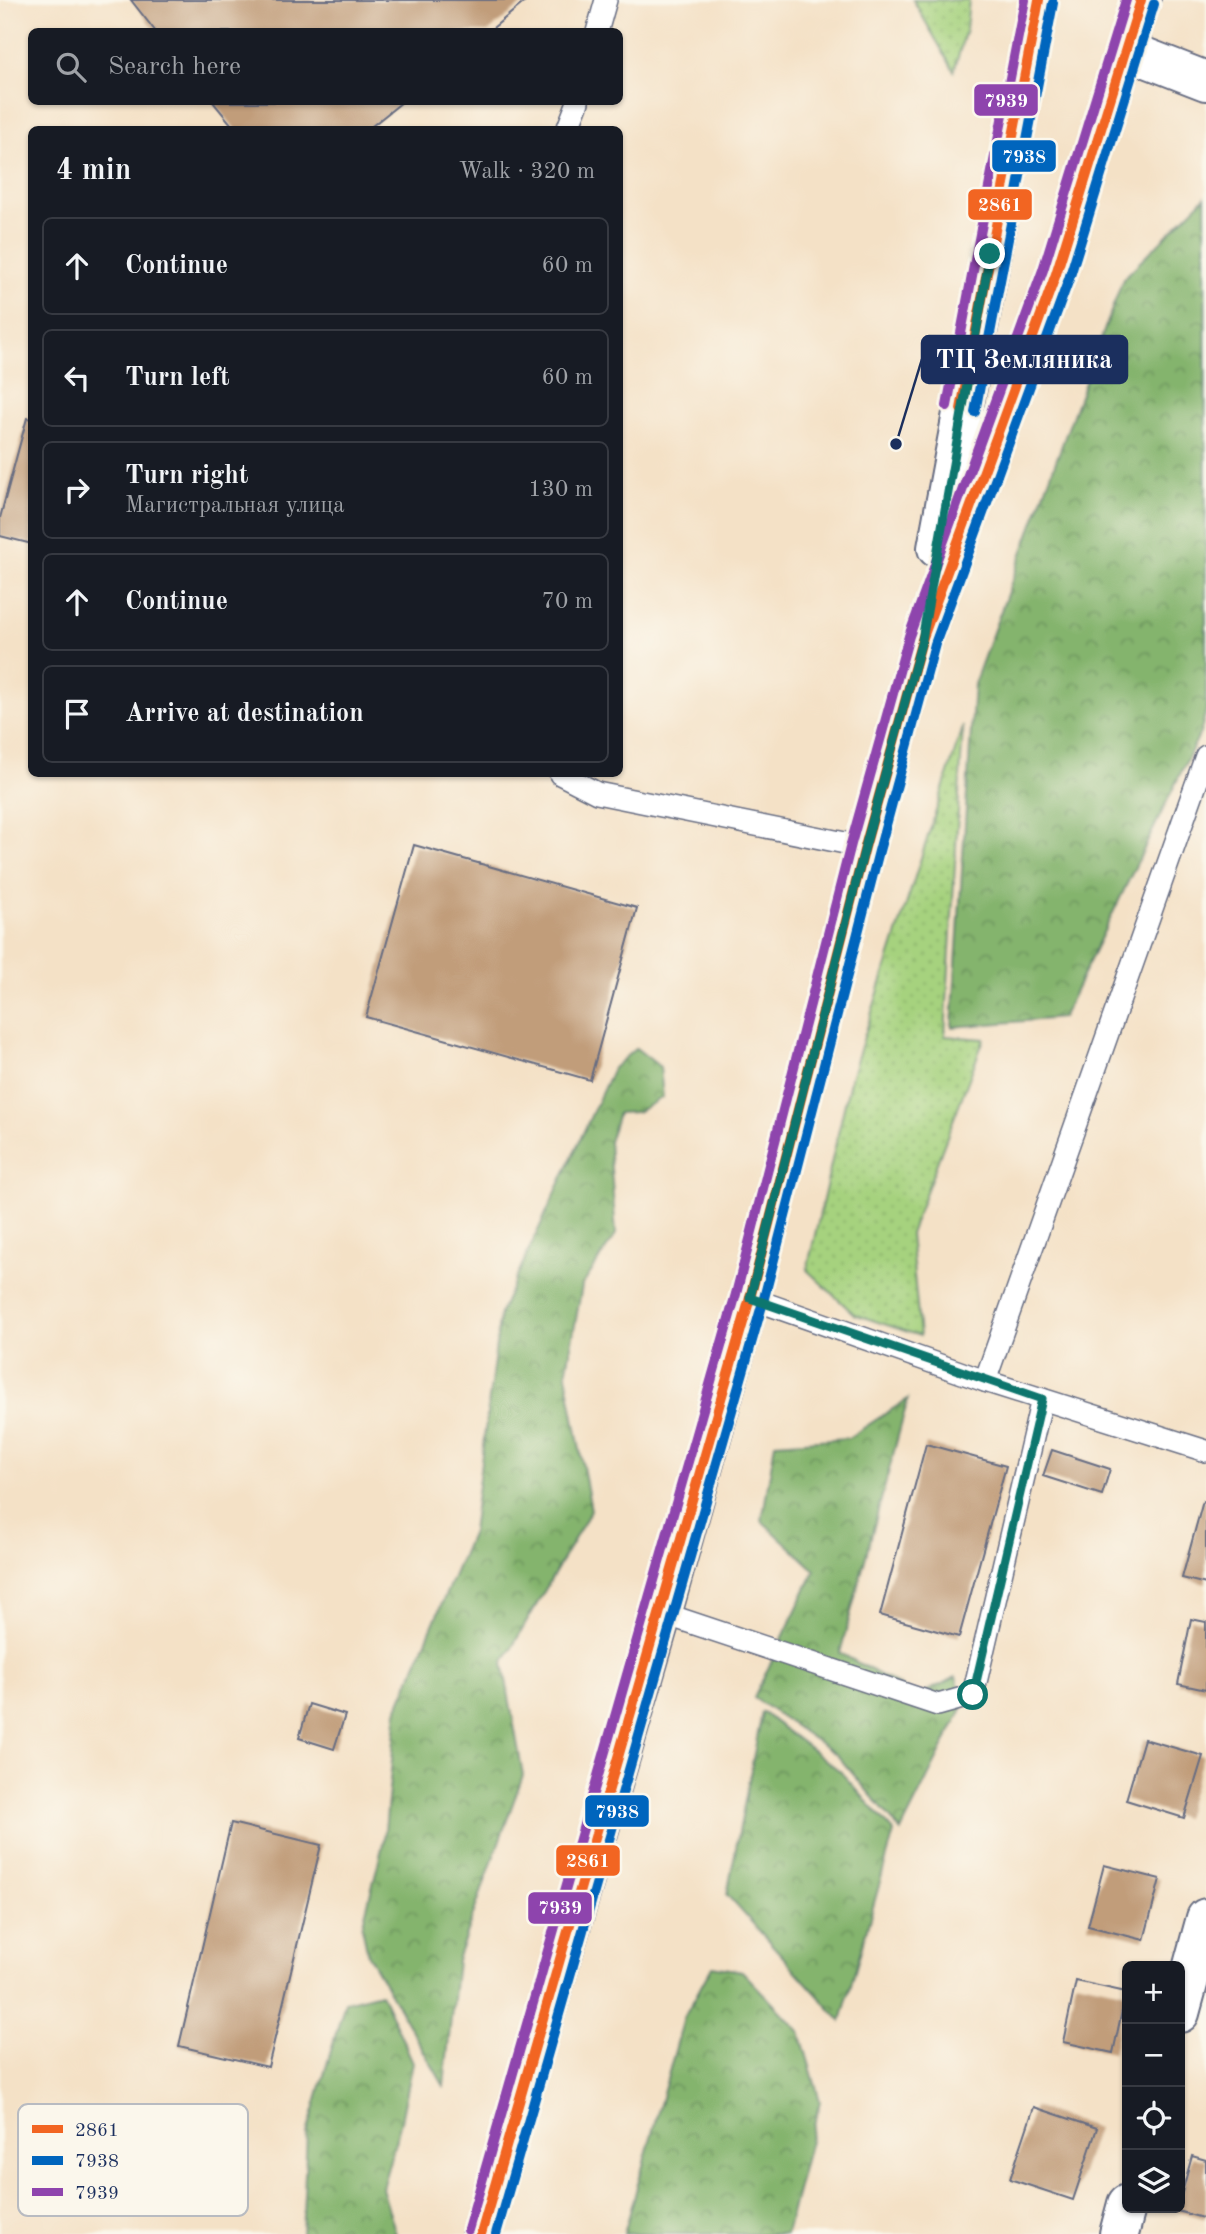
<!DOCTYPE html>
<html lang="en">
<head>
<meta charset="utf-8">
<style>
	body { margin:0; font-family:"Old Standard TT",serif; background:#242831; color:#f1f3f6 }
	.controls { position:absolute; right:21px; bottom:21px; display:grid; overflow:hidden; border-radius:10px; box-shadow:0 2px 5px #0004 }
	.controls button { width:63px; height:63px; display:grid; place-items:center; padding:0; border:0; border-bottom:2px solid #363941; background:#171b24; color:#f1f3f6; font:35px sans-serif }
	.stop { position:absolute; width:21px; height:21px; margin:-16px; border:5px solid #0f766e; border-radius:50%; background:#fff }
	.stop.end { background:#0f766e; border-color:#fff; box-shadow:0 2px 7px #0008 }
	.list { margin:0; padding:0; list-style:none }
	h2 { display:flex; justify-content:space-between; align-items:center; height:91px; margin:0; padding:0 28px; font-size:30px }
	h2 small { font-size:23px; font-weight:400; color:#9ea1a6 }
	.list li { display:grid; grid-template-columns:46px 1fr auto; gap:21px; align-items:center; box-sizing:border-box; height:98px; margin:0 14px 14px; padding:0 14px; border:2px solid #363941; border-radius:10px }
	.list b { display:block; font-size:26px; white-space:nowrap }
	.list p { margin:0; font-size:23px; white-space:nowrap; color:#9ea1a6 }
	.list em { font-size:23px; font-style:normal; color:#9ea1a6 }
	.icon { flex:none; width:38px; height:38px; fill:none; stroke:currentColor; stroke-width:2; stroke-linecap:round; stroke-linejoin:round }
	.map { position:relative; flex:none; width:1206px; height:2234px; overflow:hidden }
	.search { position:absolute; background:#171b24; box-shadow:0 2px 5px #0004; left:28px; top:28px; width:595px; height:77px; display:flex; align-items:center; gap:18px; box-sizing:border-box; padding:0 24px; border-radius:10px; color:#9ea1a6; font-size:26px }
	.panel { position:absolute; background:#171b24; box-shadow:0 2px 5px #0004; left:28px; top:126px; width:595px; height:651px; border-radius:10px }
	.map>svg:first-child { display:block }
</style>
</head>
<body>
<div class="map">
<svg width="1206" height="2234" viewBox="0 0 1206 2234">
	<defs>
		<pattern id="grass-dots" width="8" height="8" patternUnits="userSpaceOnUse" patternTransform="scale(1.75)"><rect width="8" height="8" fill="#a6d27e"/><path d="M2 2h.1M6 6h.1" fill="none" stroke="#8eb56f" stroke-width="1.8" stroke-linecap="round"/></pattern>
		<pattern id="forest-crowns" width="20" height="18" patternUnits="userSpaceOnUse" patternTransform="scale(1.75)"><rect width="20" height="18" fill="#84b46d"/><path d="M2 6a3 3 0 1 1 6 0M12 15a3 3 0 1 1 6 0" fill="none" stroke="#6b935d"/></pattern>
	</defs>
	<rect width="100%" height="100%" fill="#fbf7ec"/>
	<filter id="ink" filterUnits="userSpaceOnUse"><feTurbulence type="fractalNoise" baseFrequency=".0143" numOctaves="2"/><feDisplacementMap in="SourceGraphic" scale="14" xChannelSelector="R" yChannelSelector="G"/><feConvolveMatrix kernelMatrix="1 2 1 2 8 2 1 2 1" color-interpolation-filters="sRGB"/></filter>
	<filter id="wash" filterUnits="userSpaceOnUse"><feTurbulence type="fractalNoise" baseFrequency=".00686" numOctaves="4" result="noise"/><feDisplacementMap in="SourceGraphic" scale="28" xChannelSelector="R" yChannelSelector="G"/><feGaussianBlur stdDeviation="1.57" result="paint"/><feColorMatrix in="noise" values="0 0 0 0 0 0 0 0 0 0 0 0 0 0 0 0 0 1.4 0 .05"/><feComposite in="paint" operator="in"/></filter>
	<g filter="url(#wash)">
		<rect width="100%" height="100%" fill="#f4e1c6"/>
		<!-- grass -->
		<g fill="url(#grass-dots)" stroke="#60806e" stroke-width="2">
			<path d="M913,0H969L966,29L954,71Z"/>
			<path d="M963,726L945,1036L984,1039L910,1234L920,1336L854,1314L807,1270L850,1081Z"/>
		</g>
		<!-- forest -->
		<g fill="url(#forest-crowns)" stroke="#507266" stroke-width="2">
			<path d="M1205,197L1206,710L1201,731L1062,1018L952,1027L974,684L1123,279Z"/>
			<path d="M636,1048L660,1067L663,1097L637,1112L618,1113L609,1142L616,1234L582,1286L566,1374L591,1510L503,1663L523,1775L457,1960L444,2086L368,1955L362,1927L384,1840L397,1710L472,1532L500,1313L613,1068Z"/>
			<path d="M908,1399L840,1653L918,1696L956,1677L964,1705L901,1831L837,1755L754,1698L815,1570L762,1521L775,1443L848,1438Z"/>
			<path d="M762,1712L840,1771L894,1832L841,2021L727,1895Z"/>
			<path d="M712,1966L742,1971L800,2032L820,2101L786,2234H624L684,2018Z"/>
			<path d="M381,1993L413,2062L401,2121L382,2188L396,2234H302L307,2134L345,2002Z"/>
		</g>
		<g id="blocks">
			<!-- building -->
			<g fill="#c19d7a">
				<path d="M131,0H527L488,32H156Z"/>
				<path d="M213,102H402L367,130H236Z"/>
				<path d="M27,418L32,419V544L0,536V518Z"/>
				<path d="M414,845L637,908L590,1080L366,1017Z"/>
				<path d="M926,1444L1006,1466L959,1637L880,1615Z"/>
				<path d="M1052,1450L1110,1469L1102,1495L1043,1476Z"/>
				<path d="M1203,1501L1206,1502V1584L1182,1578Z"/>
				<path d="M1191,1619L1206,1622V1690L1178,1684Z"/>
				<path d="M309,1704L345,1715L334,1749L299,1738Z"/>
				<path d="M1144,1739L1203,1756L1184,1818L1126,1800Z"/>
				<path d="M231,1823L321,1845L268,2067L179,2046Z"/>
				<path d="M1104,1865L1160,1879L1144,1940L1088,1926Z"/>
				<path d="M1076,1981L1126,1992L1113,2053L1063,2042Z"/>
				<path d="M1034,2107L1097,2128L1073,2200L1010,2179Z"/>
				<path d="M1192,2156L1206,2160V2219L1177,2211Z"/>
			</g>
		</g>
	</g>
	<g filter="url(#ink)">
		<use href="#blocks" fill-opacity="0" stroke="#676d82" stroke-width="2"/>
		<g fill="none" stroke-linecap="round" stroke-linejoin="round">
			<!-- service casing -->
			<g stroke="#676d82" stroke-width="24">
				<g id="service">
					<path d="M597,32L606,0"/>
					<path d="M567,130L578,102"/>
					<path d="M560,774L597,793L865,847"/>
					<path d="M750,1298L985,1381L1206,756"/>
					<path d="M985,1381L1206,1451"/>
					<path d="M662,1613L938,1705L973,1695L1042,1399"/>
				</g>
			</g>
			<!-- minor casing -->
			<g stroke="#676d82" stroke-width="42">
				<g id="minor">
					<path d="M1126,50L1206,81"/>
					<path d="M1180,2013L1206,1918"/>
					<path d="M1119,2234L1127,2204"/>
				</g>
			</g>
			<!-- secondary casing -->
			<g stroke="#676d82" stroke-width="42">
				<g id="secondary">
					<path d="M937,548L1039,0"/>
					<path d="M481,2234L662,1613L750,1298L865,847L922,640L1056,274L1141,0"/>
				</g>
			</g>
			<!-- service -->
			<use href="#service" stroke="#fff" stroke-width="21"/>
			<!-- minor -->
			<use href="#minor" stroke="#fff" stroke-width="38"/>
			<!-- secondary -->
			<use href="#secondary" stroke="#fff" stroke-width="38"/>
			<!-- bus-1 casing -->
			<g stroke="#fbf7ec" stroke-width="16">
				<g id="bus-1">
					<path d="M961,409L1039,0"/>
					<path d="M481,2234L750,1298L865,847L922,640L1056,274L1141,0"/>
				</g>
			</g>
			<!-- bus-2 casing -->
			<g stroke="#fbf7ec" stroke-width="16">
				<g id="bus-2">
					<path d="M975,412L1053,3"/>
					<path d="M496,2234L763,1302L879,851L935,644L1069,279L1154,4"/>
				</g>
			</g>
			<!-- bus-3 casing -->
			<g stroke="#fbf7ec" stroke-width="16">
				<g id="bus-3">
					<path d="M947,406L1025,0"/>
					<path d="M468,2230L736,1294L851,844L909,636L1043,270L1126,0"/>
				</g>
			</g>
			<!-- bus-1 -->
			<use href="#bus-1" stroke="#f26522" stroke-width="10"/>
			<!-- bus-2 -->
			<use href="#bus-2" stroke="#0065bd" stroke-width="10"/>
			<!-- bus-3 -->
			<use href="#bus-3" stroke="#8e44ad" stroke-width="10"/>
		</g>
	</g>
	<g fill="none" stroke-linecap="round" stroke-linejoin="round" filter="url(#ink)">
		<!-- route -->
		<path stroke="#0f766e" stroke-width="9" d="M973,1695L1042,1399L750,1298L865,847L922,640L990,254"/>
	</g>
	<!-- legend -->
	<rect x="18" y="2104" width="230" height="112" rx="10" fill="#fbf7ec" stroke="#b8bbc1" stroke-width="2"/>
	<rect x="32" y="2125" width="31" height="8" fill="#f26522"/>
	<rect x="32" y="2156" width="31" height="9" fill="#0065bd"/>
	<rect x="32" y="2188" width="31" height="8" fill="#8e44ad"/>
	<g font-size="19" fill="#1b2f5e">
		<text x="75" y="2136">2861</text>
		<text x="75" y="2167">7938</text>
		<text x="75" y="2199">7939</text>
	</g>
	<!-- callouts -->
	<path fill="none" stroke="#1b2f5e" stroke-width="2.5" d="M896 444L922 359"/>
	<circle fill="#1b2f5e" stroke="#fbf7ec" stroke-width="2.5" cx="896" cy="444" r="7"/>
	<rect fill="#1b2f5e" stroke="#1b2f5e" stroke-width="2.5" x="922" y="336" width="205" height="47" rx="7"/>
	<g font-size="26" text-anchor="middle" font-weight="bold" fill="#fff">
		<text x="1024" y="368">ТЦ Земляника</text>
	</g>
	<g stroke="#fbf7ec" stroke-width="2.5">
		<rect x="973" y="83" width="66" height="34" rx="7" fill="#8e44ad"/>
		<rect x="991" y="139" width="66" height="34" rx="7" fill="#0065bd"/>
		<rect x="967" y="188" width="66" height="33" rx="7" fill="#f26522"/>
		<rect x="584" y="1794" width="66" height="34" rx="7" fill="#0065bd"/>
		<rect x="555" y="1844" width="66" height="33" rx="7" fill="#f26522"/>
		<rect x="527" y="1891" width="66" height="34" rx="7" fill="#8e44ad"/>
	</g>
	<g font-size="19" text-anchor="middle" font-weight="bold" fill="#fff">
		<text x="1006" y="107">7939</text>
		<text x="1024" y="163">7938</text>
		<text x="1000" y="211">2861</text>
		<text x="617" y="1818">7938</text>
		<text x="588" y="1867">2861</text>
		<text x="560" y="1914">7939</text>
	</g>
</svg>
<div class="controls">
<button>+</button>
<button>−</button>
<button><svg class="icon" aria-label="locate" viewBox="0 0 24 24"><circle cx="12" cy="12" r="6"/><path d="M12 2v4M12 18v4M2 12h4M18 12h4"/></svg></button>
<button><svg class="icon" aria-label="layers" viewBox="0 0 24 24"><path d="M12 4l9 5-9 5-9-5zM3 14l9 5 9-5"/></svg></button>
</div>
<div class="stop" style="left:973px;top:1695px"></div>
<div class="stop end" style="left:990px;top:254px"></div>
<div class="search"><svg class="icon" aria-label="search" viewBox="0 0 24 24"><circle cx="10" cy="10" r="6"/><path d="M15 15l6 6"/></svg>Search here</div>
<section class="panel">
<h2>4 min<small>Walk · 320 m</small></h2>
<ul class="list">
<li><svg class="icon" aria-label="ahead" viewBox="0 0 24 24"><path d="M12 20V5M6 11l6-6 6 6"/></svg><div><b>Continue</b></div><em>60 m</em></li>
<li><svg class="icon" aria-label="left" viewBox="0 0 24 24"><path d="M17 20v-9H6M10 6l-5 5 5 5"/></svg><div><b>Turn left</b></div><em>60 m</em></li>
<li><svg class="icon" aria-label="right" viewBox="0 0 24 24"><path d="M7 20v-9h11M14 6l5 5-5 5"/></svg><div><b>Turn right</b><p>Магистральная улица</p></div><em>130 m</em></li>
<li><svg class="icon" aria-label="ahead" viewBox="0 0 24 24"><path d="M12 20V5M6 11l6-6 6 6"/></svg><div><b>Continue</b></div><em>70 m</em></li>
<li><svg class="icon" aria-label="arrive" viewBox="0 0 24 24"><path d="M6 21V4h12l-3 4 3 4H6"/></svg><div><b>Arrive at destination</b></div></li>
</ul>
</section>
</div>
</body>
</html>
